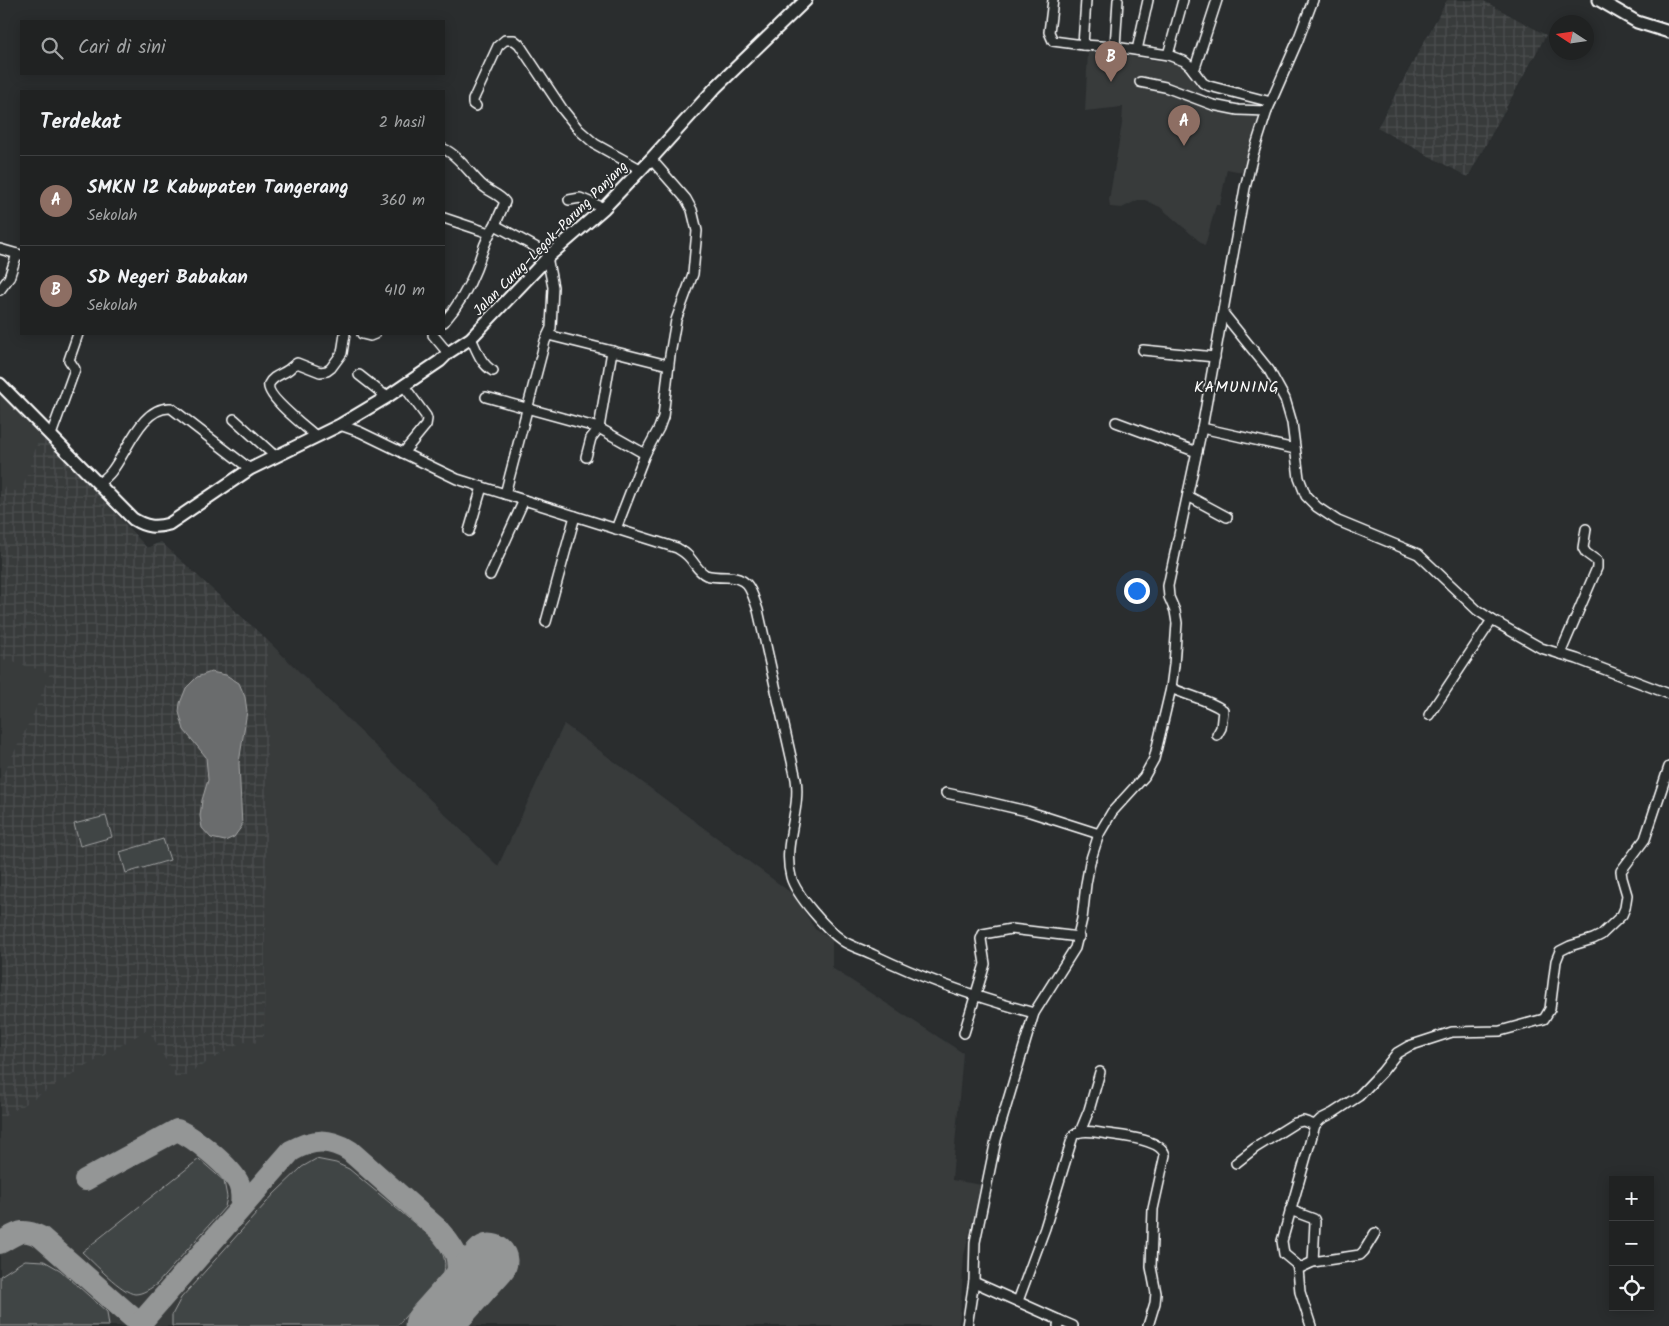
<!DOCTYPE html>
<html lang="id">
<head>
<meta charset="utf-8">
<style>
	body { margin:0; font-family:Kalam,sans-serif; background:#2d2f2f; color:#f1f3f6 }
	.controls { position:absolute; right:15px; bottom:15px; display:grid; overflow:hidden; border-radius:0px; box-shadow:0 2px 12px #0003 }
	.controls button { width:45px; height:45px; display:grid; place-items:center; padding:0; border:0; border-bottom:1px solid #3d3f40; background:#202222; color:#f1f3f6; font:25px sans-serif }
	.compass { position:absolute; left:1549px; top:15px; width:45px; height:45px; border-radius:50%; background:#202222; box-shadow:0 2px 12px #0003; rotate:282deg }
	.you { position:absolute; left:1136px; top:590px; width:18px; height:18px; margin:-12px; border:4px solid #fff; border-radius:50%; background:#1a73e8; box-shadow:0 0 0 8px #1a73e833 }
	.badge { display:grid; place-items:center; width:32px; height:32px; border-radius:50%; background:#ffd166; color:#fff; font-size:16px; font-weight:700 }
	.pin { position:absolute; translate:-50% -41px; filter:drop-shadow(0 1px 2px #0008) }
	.pin::after { content:''; position:absolute; top:26px; width:18px; height:15px; background:inherit; clip-path:polygon(0 0,100% 0,50% 100%) }
	.list { margin:0; padding:0; list-style:none }
	h2 { display:flex; justify-content:space-between; align-items:center; height:65px; margin:0; padding:0 20px; font-size:21px }
	h2 small { font-size:16px; font-weight:400; color:#a2a4a5 }
	.list li { display:grid; grid-template-columns:32px 1fr auto; gap:15px; align-items:center; box-sizing:border-box; height:90px; padding:0 20px; border-top:1px solid #3d3f40 }
	.list b { display:block; font-size:19px; white-space:nowrap }
	.list p { margin:0; font-size:16px; white-space:nowrap; color:#a2a4a5 }
	.list em { font-size:16px; font-style:normal; color:#a2a4a5 }
	.icon { flex:none; width:28px; height:28px; fill:none; stroke:currentColor; stroke-width:2; stroke-linecap:round; stroke-linejoin:round }
	.map { position:relative; flex:none; width:1669px; height:1326px; overflow:hidden }
	.search { position:absolute; background:#202222; box-shadow:0 2px 12px #0003; left:20px; top:20px; width:425px; height:55px; display:flex; align-items:center; gap:12px; box-sizing:border-box; padding:0 18px; border-radius:0px; color:#a2a4a5; font-size:19px }
	.panel { position:absolute; background:#202222; box-shadow:0 2px 12px #0003; left:20px; top:90px; width:425px; height:245px; border-radius:0px }
	.map>svg:first-child { display:block }
</style>
</head>
<body>
<div class="map">
<svg width="1669" height="1326" viewBox="0 0 1669 1326">
	<defs>
		<pattern id="industrial-grid" width="8" height="8" patternUnits="userSpaceOnUse" patternTransform="scale(1.25)"><rect width="8" height="8" fill="#373a3b"/><path d="M0 4h8M4 0v8" fill="none" stroke="#4b4e4f"/></pattern>
	</defs>
	<rect width="100%" height="100%" fill="#2a2d2e"/>
	<filter id="ink" filterUnits="userSpaceOnUse"><feTurbulence type="fractalNoise" baseFrequency=".02" numOctaves="2"/><feDisplacementMap in="SourceGraphic" scale="10" xChannelSelector="R" yChannelSelector="G"/><feConvolveMatrix kernelMatrix="1 2 1 2 8 2 1 2 1" color-interpolation-filters="sRGB"/></filter>
	<g filter="url(#ink)">
		<!-- built -->
		<g fill="#373a3b">
			<path d="M1088,50L1181,64L1206,99L1262,107L1242,172L1227,169L1220,205H1216L1205,246L1160,207L1145,200H1138L1122,208L1110,207L1109,200L1122,124L1123,107L1085,111Z"/>
			<path d="M0,393L41,432L147,548L161,542L268,641L498,866L564,724L794,895L815,929L832,940V968L963,1053L952,1180L982,1185L964,1255L960,1317L958,1326H0Z"/>
		</g>
		<!-- industrial -->
		<g fill="url(#industrial-grid)">
			<path d="M1447,0H1482L1546,35L1468,177L1377,128Z"/>
			<path d="M41,432L147,548L161,542L268,641L264,1043L242,1042L177,1080L148,1029L0,1119V780L33,715L50,673L0,658V486L21,493Z"/>
		</g>
		<!-- green -->
		<g fill="#414445" stroke="#a0a2a2">
			<path d="M106,816L112,837L80,846L74,824Z"/>
			<path d="M163,839L170,860L126,873L120,852Z"/>
			<path d="M199,1159L224,1181L227,1197L225,1207L157,1284C151,1288 143,1294 135,1294C122,1293 93,1262 82,1252Z"/>
			<path d="M316,1159L336,1163L349,1169L436,1241C442,1251 447,1260 444,1272L397,1326H172V1315L181,1298L274,1194L302,1167Z"/>
			<path d="M25,1260L44,1261L60,1270L107,1312L109,1326H0V1276Z"/>
		</g>
		<!-- water -->
		<path fill="#6a6c6d" stroke="#a6a7a7" d="M211,672L226,675L239,683L245,697L247,711L239,763L242,826L234,837L225,841L211,838L202,828L200,816L202,800L208,780L206,757L184,730L179,712L180,703L186,688L197,677Z"/>
		<g fill="none" stroke-linecap="round" stroke-linejoin="round">
			<!-- taxiway -->
			<g stroke="#949696" stroke-width="22">
				<path d="M85,1180L177,1130C194,1137 231,1167 239,1184C242,1192 242,1199 241,1207"/>
				<path d="M0,1243C18,1233 21,1227 41,1237L142,1326"/>
				<path d="M138,1326L291,1151C313,1139 329,1138 350,1151L438,1229C444,1237 452,1245 456,1255C463,1279 447,1306 433,1325"/>
			</g>
			<!-- runway -->
			<path stroke="#949696" stroke-width="55" d="M432,1326L490,1261"/>
			<!-- minor casing -->
			<g stroke="#fff" stroke-width="12">
				<g id="minor">
					<path d="M1053,0L1049,32L1053,41L1083,45L1115,47L1168,55L1184,61L1190,66L1203,83L1209,86L1271,102"/>
					<path d="M1083,45L1086,0"/>
					<path d="M1115,47L1118,0"/>
					<path d="M1137,50L1148,0"/>
					<path d="M1168,55L1183,0"/>
					<path d="M1194,71L1217,0"/>
					<path d="M1140,82L1165,87L1213,105L1238,110L1267,111"/>
					<path d="M476,106L473,104V100L498,46L505,40H514L519,44L563,110L579,130L595,144L640,169"/>
					<path d="M444,149C457,154 471,175 482,185C489,192 499,194 505,202L495,225"/>
					<path d="M569,200L580,198L604,208"/>
					<path d="M444,218L489,233"/>
					<path d="M0,249L21,255"/>
					<path d="M0,290L9,278L17,254"/>
					<path d="M1223,313L1269,370L1285,399L1292,423L1299,478L1306,496L1317,507L1338,521L1418,554L1477,610L1492,620L1541,648L1577,659L1669,694"/>
					<path d="M444,322C457,307 469,287 476,269C482,254 485,238 495,225L550,255"/>
					<path d="M362,334L370,336L375,334"/>
					<path d="M433,335L448,353"/>
					<path d="M548,335L668,365"/>
					<path d="M471,338C477,351 481,364 493,371"/>
					<path d="M1143,350L1215,357"/>
					<path d="M359,375L387,397"/>
					<path d="M486,397L599,428L645,454"/>
					<path d="M234,419L276,457"/>
					<path d="M1116,422L1197,452"/>
					<path d="M340,425L360,432L457,479L677,548C680,550 684,552 687,555C694,561 697,571 706,575C712,577 720,577 726,577C750,577 751,591 758,610L796,779C801,812 782,844 791,877C796,895 827,930 843,941C852,947 864,950 874,955C926,980 978,998 1034,1013"/>
					<path d="M1202,428L1295,449"/>
					<path d="M51,435L75,369L69,360L78,334"/>
					<path d="M316,436C307,428 265,396 269,384C273,376 281,375 288,370C291,368 293,365 297,363L320,372L327,371L331,368L342,353L345,334"/>
					<path d="M403,453L426,425L427,419L426,416L404,386"/>
					<path d="M586,457L591,438L599,428L612,351"/>
					<path d="M99,483C103,480 108,476 111,472C127,453 141,406 171,408L250,469"/>
					<path d="M505,494L545,341L551,328L553,287L547,257"/>
					<path d="M1188,496L1227,517"/>
					<path d="M616,529L645,454L659,428L663,417L670,355L676,320L693,274L695,252L697,231L692,210L686,199L651,159"/>
					<path d="M469,531L482,487"/>
					<path d="M490,575L524,500"/>
					<path d="M546,622L575,516"/>
					<path d="M1560,654L1597,568V561L1586,553L1583,548L1586,529"/>
					<path d="M1171,688C1188,696 1207,699 1223,710L1221,728L1217,735"/>
					<path d="M1429,715L1492,620"/>
					<path d="M946,793L984,801L1027,811L1099,834"/>
					<path d="M964,1033L985,964L981,939L983,934L1011,929L1079,937"/>
					<path d="M1080,1132L1089,1110L1100,1072"/>
					<path d="M1236,1163L1255,1148L1295,1123L1303,1121L1315,1125"/>
					<path d="M1290,1210L1314,1219L1315,1222L1313,1262"/>
					<path d="M1298,1269L1313,1262L1360,1255L1364,1251L1375,1233"/>
					<path d="M974,1282L1059,1320"/>
					<path d="M1018,1301L1045,1228L1073,1136C1075,1134 1076,1133 1080,1132C1089,1130 1099,1133 1108,1134C1122,1136 1161,1139 1165,1155L1153,1209L1151,1267L1156,1293L1155,1303L1148,1326"/>
					<path d="M967,1326L974,1281L975,1242L996,1140L1034,1013L1075,948L1082,919L1086,884L1090,862L1099,834L1112,812L1144,777L1154,759L1157,747L1171,688L1174,665L1177,623L1175,611L1169,597L1168,586L1202,428L1245,188L1253,155L1267,111L1298,40L1313,0"/>
					<path d="M1058,1326L1059,1320L1073,1326"/>
					<path d="M1311,1326L1300,1292L1298,1269L1296,1264L1284,1254L1282,1241L1315,1125L1321,1119L1333,1113L1359,1096L1382,1072L1397,1053L1409,1046L1452,1032L1500,1031L1544,1019L1550,1009L1556,961L1560,951L1570,946L1593,939L1601,935L1622,915L1625,908L1627,895L1622,878L1621,871L1645,839L1669,767"/>
				</g>
			</g>
			<!-- major casing -->
			<g stroke="#fff" stroke-width="15">
				<g id="major">
					<path d="M1599,0L1637,22L1669,32"/>
					<path d="M0,384L133,519C146,527 155,528 169,524L250,469L340,425L387,397L440,361L448,353L471,338L550,255L604,208L651,159L716,87L806,0"/>
				</g>
			</g>
			<!-- minor -->
			<use href="#minor" stroke="#2a2d2e" stroke-width="9"/>
			<!-- major -->
			<use href="#major" stroke="#2a2d2e" stroke-width="11"/>
		</g>
	</g>
	<g text-anchor="middle" stroke-width="4" stroke-linejoin="round" paint-order="stroke">
		<!-- street labels -->
		<g font-size="14" fill="#fff" stroke="#2a2d2e">
			<text transform="translate(550 238) rotate(-45)" y="5">Jalan Curug–Legok–Parung Panjang</text>
		</g>
		<!-- quarter labels -->
		<g font-size="16" letter-spacing="1" fill="#fff" stroke="#2a2d2e">
			<text x="1237" y="392">KAMUNING</text>
		</g>
	</g>
</svg>
<div class="controls">
<button>+</button>
<button>−</button>
<button><svg class="icon" aria-label="locate" viewBox="0 0 24 24"><circle cx="12" cy="12" r="6"/><path d="M12 2v4M12 18v4M2 12h4M18 12h4"/></svg></button>
</div>
<svg class="compass" viewBox="-18 -18 36 36"><path d="M0-13l5 13h-10z" fill="#e53935"/><path d="M0 13l5-13h-10z" fill="#a2a4a5"/></svg>
<div class="you"></div>
<div class="pin badge" style="left:1184px;top:146px;background:#8d6e63">A</div>
<div class="pin badge" style="left:1111px;top:82px;background:#8d6e63">B</div>
<div class="search"><svg class="icon" aria-label="search" viewBox="0 0 24 24"><circle cx="10" cy="10" r="6"/><path d="M15 15l6 6"/></svg>Cari di sini</div>
<section class="panel">
<h2>Terdekat<small>2 hasil</small></h2>
<ul class="list">
<li><span class="badge" style="background:#8d6e63">A</span><div><b>SMKN 12 Kabupaten Tangerang</b><p>Sekolah</p></div><em>360 m</em></li>
<li><span class="badge" style="background:#8d6e63">B</span><div><b>SD Negeri Babakan</b><p>Sekolah</p></div><em>410 m</em></li>
</ul>
</section>
</div>
</body>
</html>
